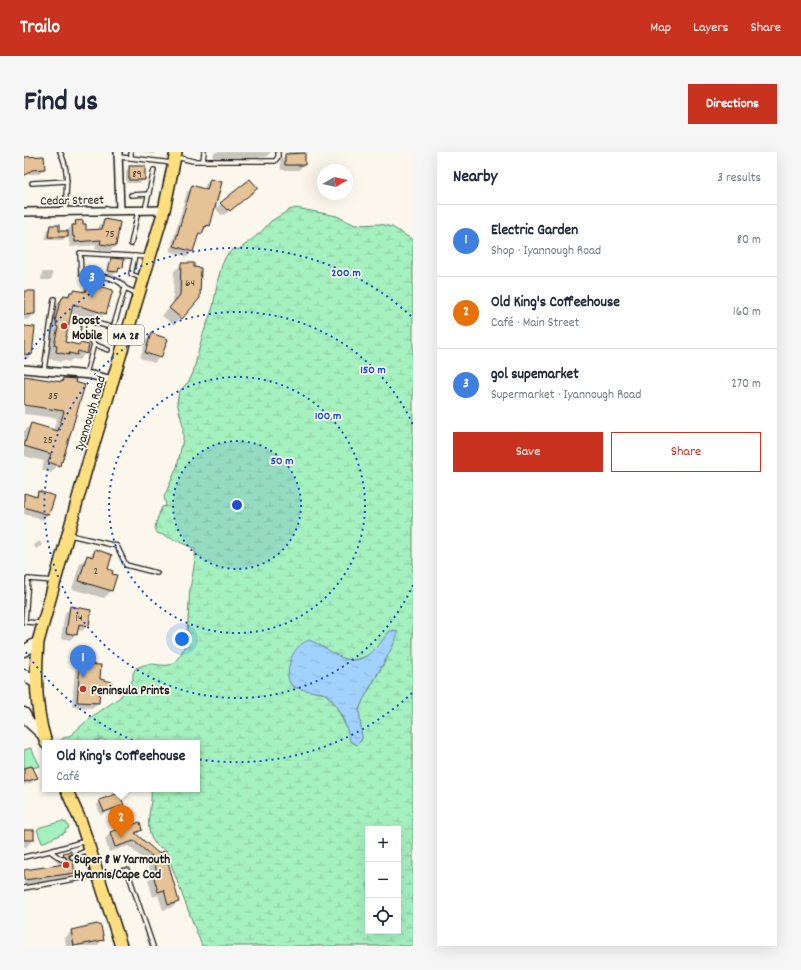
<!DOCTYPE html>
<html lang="en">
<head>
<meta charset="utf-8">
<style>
	body { margin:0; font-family:Dekko,sans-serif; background:#f6f6f7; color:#1f2937 }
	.controls { position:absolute; right:12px; bottom:12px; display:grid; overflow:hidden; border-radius:0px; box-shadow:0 4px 16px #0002 }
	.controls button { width:36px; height:36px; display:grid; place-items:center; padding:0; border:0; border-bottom:1px solid #e0e1e3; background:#fff; color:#1f2937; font:20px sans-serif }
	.compass { position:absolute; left:293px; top:12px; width:36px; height:36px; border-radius:50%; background:#fff; box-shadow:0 4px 16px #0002; rotate:81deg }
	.you { position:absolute; left:158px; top:487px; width:14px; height:14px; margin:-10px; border:3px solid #fff; border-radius:50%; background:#1a73e8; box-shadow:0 0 0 6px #1a73e833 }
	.badge { display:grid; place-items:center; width:26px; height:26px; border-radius:50%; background:#c8321e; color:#fff; font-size:13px; font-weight:700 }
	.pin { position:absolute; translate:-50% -33px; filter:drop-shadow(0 1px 2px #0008) }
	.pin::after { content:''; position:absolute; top:21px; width:14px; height:12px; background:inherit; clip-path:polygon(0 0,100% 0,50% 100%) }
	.popup { position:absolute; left:18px; top:588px; width:158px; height:52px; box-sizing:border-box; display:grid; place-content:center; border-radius:0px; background:#fff; filter:drop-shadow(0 1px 3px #0005); font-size:13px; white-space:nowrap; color:#747a83 }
	.popup b { font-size:15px; color:#1f2937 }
	.popup::after { content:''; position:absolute; left:50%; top:100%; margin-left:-8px; border:8px solid transparent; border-top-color:#fff }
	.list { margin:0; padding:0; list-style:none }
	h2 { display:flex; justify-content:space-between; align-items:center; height:52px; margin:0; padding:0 16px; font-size:17px }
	h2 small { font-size:13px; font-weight:400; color:#747a83 }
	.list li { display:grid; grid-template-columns:26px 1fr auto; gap:12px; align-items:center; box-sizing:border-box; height:72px; padding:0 16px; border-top:1px solid #e0e1e3 }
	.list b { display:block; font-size:15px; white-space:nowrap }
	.list p { margin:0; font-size:13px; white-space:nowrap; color:#747a83 }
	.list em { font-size:13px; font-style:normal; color:#747a83 }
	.actions { display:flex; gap:8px; padding:12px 16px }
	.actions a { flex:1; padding:9px 0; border:1px solid #c8321e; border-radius:0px; text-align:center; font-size:14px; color:#c8321e }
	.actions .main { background:#c8321e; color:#fff }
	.icon { flex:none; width:22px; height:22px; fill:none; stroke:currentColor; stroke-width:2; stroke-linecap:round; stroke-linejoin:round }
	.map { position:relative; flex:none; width:389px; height:794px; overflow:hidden; border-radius:0px }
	header { display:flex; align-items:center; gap:24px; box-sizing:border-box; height:56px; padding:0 20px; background:#c8321e; color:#fff }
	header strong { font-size:19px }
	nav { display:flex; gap:22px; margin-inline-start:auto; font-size:14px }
	.intro { display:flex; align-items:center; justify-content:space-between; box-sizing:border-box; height:96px; padding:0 24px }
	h1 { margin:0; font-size:28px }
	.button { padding:10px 18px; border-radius:0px; background:#c8321e; color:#fff; font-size:14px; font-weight:700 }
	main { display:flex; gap:24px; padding:0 24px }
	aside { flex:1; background:#fff; border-radius:0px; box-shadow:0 4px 16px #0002 }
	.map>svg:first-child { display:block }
</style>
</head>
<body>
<header>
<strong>Trailo</strong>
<nav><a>Map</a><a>Layers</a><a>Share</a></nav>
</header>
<div class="intro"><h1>Find us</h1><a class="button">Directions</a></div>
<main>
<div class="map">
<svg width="389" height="794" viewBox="0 0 389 794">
	<defs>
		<pattern id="wetland-marsh" width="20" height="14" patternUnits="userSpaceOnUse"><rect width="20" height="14" fill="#a5f0bf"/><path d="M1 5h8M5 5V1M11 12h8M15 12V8" fill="none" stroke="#8dcda4"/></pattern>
		<pattern id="water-ripples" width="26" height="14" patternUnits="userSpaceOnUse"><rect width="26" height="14" fill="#a0d2fd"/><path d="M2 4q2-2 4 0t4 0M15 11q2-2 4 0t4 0" fill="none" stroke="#89b4d8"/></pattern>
	</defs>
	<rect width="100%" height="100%" fill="#fbf7ec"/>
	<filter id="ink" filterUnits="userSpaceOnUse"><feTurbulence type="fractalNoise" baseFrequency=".025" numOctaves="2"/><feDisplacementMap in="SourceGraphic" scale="8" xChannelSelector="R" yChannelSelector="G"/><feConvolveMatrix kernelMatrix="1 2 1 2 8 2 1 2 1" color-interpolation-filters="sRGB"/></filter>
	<g filter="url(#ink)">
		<!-- wetland -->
		<path fill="url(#wetland-marsh)" stroke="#60866e" fill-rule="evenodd" d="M272,56L313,64L331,73L356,72L368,75L389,88V794H178L159,745L142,698C139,696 134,695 131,692C118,675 129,655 127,637H173V591H86L78,587L65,591H37L38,587L47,583L66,566L95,546L106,533L109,527V521L112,516C117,514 121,512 127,512C133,512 142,515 148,512C153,509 158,501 160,495C165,476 164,456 166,437C168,424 172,410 171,397C161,392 150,388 139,383C137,382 133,382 131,379C130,375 136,359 138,355L142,354L140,345L153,315L159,287V274L153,250L155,240L165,229L169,221L178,185L189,155L194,127L198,113L202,104L208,98L216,97L237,80L247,69L265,58ZM362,483L363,506L339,548L335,558L338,587L336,590L323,577L313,556L302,542L269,535L265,530L309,502C331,515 351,504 362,483ZM344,677H374V779H344Z"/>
		<!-- green -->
		<g fill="#a5f0bf" stroke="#60866e">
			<path d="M7,596L16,614L0,618V598Z"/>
			<path d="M39,669L40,671L42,670L45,676L41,678L42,680L18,691L13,678L17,675Z"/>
		</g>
		<!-- water -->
		<path fill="url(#water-ripples)" stroke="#6b89a3" d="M369,478L373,479L374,481L369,494L339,548L335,558L338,587L333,593L326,589C323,575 315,552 303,543C300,541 295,540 291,540C268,535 260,536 266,510C269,499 275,492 285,488C312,498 325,523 352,496C359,490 361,481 369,478Z"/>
		<!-- shadow -->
		<g fill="#0003">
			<path d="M119,0H132L129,2Z"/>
			<path d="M192,0H247L242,5H236L231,10L189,11V3Z"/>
			<path d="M264,0H285L280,3V12L275,18H257L256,8L262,3H264Z"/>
			<path d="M0,6L20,17L15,22H2L0,24Z"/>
			<path d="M106,15L120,28L116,31H102V19Z"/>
			<path d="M186,28L185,73L172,87L168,99L163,105L146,99L163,40L169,35L180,38L181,33Z"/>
			<path d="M233,36L200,63L199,62L197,63L192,57L197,51Z"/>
			<path d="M80,68L91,94L86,99L71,97L72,93L46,95L44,84L39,88H21L23,78L26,74L34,80L43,79L52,70L62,79L74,78L75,74Z"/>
			<path d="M87,107L98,115L89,123H84L87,109H85L82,122H81L83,111Z"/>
			<path d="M158,112L157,166L150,173L138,164L149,152L150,119Z"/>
			<path d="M19,120H28V126L26,128H17L18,121Z"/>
			<path d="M64,132L81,161L74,169L46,161L40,191L62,201L55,208L48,207L45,210L38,208L37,210L25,207L26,201L23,200L27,182H25L31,154L40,144H42L46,141L57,140Z"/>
			<path d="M0,140L10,162L5,167L0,168Z"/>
			<path d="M0,175L8,202L2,208L0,207Z"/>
			<path d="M127,183L136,205L130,211L116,206L122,188Z"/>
			<path d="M0,225L35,231L39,227L51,228L37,309L27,321L18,318L20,309L0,304V279L7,273L29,279L33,266L0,262Z"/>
			<path d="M15,340L24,362L19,368L0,362V342L10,345Z"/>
			<path d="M16,389L18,393L12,397L10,393Z"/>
			<path d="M71,399L83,418L87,422L92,424L87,439L80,446L48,437L56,411Z"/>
			<path d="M47,455L64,473L58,479L53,478L52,482L46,488L37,486L41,461Z"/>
			<path d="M56,513L76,514L75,528L86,537L80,542L74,541V551L68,556L48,555L51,518Z"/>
			<path d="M0,617L13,626L7,631L0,633Z"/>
			<path d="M76,649L98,653L95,656L76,663L73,653Z"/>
			<path d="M115,672L117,678L112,683L134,702L154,750L149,755L139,758L134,743L129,745L124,728L128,725L123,710L104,694L85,700L81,687L86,681Z"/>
			<path d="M0,679H9V688L2,695H0Z"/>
			<path d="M40,702L44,704V706L50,720L43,728L0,733V718L35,713L32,709Z"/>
			<path d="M48,779L78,788L73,794H42L41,786Z"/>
		</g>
		<!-- building -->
		<g fill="#e6c297" stroke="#1c1c1c">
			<path d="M281,1V13H261V2Z"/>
			<path d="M20,4L21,17L8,18L0,24V5Z"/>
			<rect x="105" y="14" width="16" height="14"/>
			<path d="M186,27L198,30L186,74L183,73L182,75L181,74L178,82L175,81L169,100L150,94L168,33L183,38Z"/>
			<path d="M226,27L234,36L206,59L204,57L203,58L196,51Z"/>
			<path d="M80,67L96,70L92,94L76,92L77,88L51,90V85H49L48,73H52L51,69L59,68V72H62V78L78,77Z"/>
			<path d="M26,73H35V79H44V85H24Z"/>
			<path d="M87,106L100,107L99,116L95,115L94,120L84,119Z"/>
			<path d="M157,111H170V115L177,116L176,146L158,167L145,156L156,143Z"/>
			<path d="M64,131L89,138L82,162L49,152L41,190L55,193L56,191L65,193L63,202L54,199L53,203L45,201V203L32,200L33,194L30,193L34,175L32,174L33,169H31L36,149H37L38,146H39L40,143L45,144L46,140H49L50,138L61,140Z"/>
			<path d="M0,139H11V162L0,163Z"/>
			<path d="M0,174L11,175L8,203L0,202Z"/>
			<path d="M127,181L144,187L137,206L121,201Z"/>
			<path d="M0,224L38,230L39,226L52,227L51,230L61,233L38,310L37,309L36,314L24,310L27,302L0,294L7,271L34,279L40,259L0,253Z"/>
			<path d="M14,339L31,344L25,363L0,355V341L13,345Z"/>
			<path d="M71,397L88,403L84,417L89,419L88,422L93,423L88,439L55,429L63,403L69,405Z"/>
			<path d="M46,454L67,458L65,474L55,472L53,483L42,481Z"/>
			<path d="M56,512L77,513L76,527L88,530L87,537L76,535L75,551L53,550Z"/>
			<path d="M8,614L14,626L0,630V616Z"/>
			<path d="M95,641L100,653L80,660L75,648Z"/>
			<path d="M116,670L118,678L111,681L134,701L141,699L155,750L144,753L140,738L134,740L129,722L133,721L129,705L110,689L91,695L86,680Z"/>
			<rect x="0" y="678" width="10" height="10"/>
			<path d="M47,699V702L45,703V706L49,708L51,721L0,728V718L41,712L43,707L40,704L39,701Z"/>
			<path d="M73,772L77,774L80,788L50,794L47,778Z"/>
		</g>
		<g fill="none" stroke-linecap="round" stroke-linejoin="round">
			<!-- lane casing -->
			<g stroke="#1c1c1c" stroke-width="6">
				<g id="lane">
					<path d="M36,0C46,18 42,39 41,59"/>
					<path d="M107,0V6L148,11"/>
					<path d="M94,5L107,6"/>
					<path d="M152,5L169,9H251L254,5V0"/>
					<path d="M179,9L180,0"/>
					<path d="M8,31L43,29"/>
					<path d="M107,43L125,42"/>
					<path d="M121,58L130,18"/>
					<path d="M107,92L114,59"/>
					<path d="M111,104L107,122L119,127"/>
					<path d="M101,136C93,123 71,124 57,122L56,101L125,105"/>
					<path d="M89,176L101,136L114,142"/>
					<path d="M84,198L70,192L66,187L58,185L60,168L102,179"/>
					<path d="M20,218L30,147"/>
					<path d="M62,222L70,192"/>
					<path d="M46,383L93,394L102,413L133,421"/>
					<path d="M17,471L1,470L4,427L30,429"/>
					<path d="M26,699L37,707H40"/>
					<path d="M0,705L26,699L61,689"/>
					<path d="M48,705L64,698"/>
					<path d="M0,736L103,718L129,794"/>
				</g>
			</g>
			<!-- street casing -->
			<g stroke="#1c1c1c" stroke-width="10">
				<g id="street">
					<path d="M94,0L96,58"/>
					<path d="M0,60L140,58"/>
					<path d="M0,217L67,223L89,228"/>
				</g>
			</g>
			<!-- secondary casing -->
			<g stroke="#1c1c1c" stroke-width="13">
				<g id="secondary">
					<path d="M0,499L14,490"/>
					<path d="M0,523L12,531"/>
					<path d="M0,561L5,570L19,583"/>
				</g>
			</g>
			<!-- primary casing -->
			<g stroke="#1c1c1c" stroke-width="14">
				<g id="primary">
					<path d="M22,591C11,558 11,524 14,490L61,321L140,58L152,0"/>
					<path d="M42,637L57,670L97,794"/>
				</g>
			</g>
			<!-- lane -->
			<use href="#lane" stroke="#fbf7ec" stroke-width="3.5"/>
			<!-- street -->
			<use href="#street" stroke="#fbf7ec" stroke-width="7"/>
			<!-- secondary -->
			<use href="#secondary" stroke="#fbf7ec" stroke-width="10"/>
			<!-- primary -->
			<use href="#primary" stroke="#fedf80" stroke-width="11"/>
		</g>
	</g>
	<!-- distance rings -->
	<circle cx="213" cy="353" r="64" fill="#1d4ed8" fill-opacity=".12"/>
	<g fill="none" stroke="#1d4ed8" stroke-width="2" stroke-dasharray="2 4">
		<circle cx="213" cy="353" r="64"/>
		<circle cx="213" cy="353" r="128"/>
		<path d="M389 433A193 193 0 1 1 389 273"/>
		<path d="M388 541A257 257 0 0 1 1 499M1 207A257 257 0 0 1 388 165"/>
	</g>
	<!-- markers -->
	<g fill="#c8321e" stroke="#fbf7ec" stroke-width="1.5">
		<circle cx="40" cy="174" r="4"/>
		<circle cx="59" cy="537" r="4"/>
		<circle cx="42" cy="713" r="4"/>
	</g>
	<g text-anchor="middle" stroke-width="3.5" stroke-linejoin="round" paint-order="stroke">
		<!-- number labels -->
		<g font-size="11" fill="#4e463b">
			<text x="113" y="25">89</text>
			<text x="86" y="85">75</text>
			<text x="166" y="134">64</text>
			<text x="29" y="247">35</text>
			<text x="24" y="291">25</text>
			<text x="72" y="422">2</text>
			<text x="55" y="469">14</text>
		</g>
		<!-- shield labels -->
		<rect fill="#fbf7ec" stroke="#5f5e5a" stroke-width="1" x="84" y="173" width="36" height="20" rx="3"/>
		<g font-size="12" font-weight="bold" fill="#1c1c1c">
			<text x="102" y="187">MA 28</text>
		</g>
		<!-- street labels -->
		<g font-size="13" fill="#1c1c1c" stroke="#fbf7ec">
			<text transform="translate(48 47) rotate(-1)" y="5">Cedar Street</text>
			<text transform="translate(65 261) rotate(-73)" y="5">Iyannough Road</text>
		</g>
		<!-- poi labels -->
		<g font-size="13" font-weight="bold" fill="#1c1c1c" stroke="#fbf7ec" text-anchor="start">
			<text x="48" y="172">Boost<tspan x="48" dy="15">Mobile</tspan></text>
			<text x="67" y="542">Peninsula Prints</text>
			<text x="50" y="711">Super 8 W Yarmouth<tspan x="50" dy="15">Hyannis/Cape Cod</tspan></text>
		</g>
	</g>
	<circle cx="213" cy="353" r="6" fill="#1d4ed8" stroke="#fbf7ec" stroke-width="2"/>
	<g font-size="12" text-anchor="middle" font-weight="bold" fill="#1d4ed8" stroke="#fbf7ec" stroke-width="3.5" stroke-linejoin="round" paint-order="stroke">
		<text x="322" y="124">200 m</text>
		<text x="349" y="221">150 m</text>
		<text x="304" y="267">100 m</text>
		<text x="258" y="312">50 m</text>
	</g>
</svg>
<div class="controls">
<button>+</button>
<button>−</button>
<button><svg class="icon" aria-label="locate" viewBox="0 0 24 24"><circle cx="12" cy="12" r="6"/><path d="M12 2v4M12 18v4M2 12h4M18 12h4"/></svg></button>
</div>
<svg class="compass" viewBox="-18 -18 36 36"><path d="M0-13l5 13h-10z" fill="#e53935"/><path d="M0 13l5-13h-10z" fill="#747a83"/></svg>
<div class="you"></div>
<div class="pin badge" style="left:59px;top:526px;background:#3f7fe0">1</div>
<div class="pin badge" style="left:97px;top:686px;background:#e8710a">2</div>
<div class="popup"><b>Old King's Coffeehouse</b>Café</div>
<div class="pin badge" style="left:68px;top:146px;background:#3f7fe0">3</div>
</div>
<aside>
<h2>Nearby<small>3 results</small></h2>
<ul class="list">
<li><span class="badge" style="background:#3f7fe0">1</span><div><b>Electric Garden</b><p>Shop · Iyannough Road</p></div><em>80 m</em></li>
<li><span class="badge" style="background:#e8710a">2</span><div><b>Old King's Coffeehouse</b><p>Café · Main Street</p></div><em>160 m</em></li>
<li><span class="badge" style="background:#3f7fe0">3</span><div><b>gol supemarket</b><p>Supermarket · Iyannough Road</p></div><em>270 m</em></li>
</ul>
<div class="actions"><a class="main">Save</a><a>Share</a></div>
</aside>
</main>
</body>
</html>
